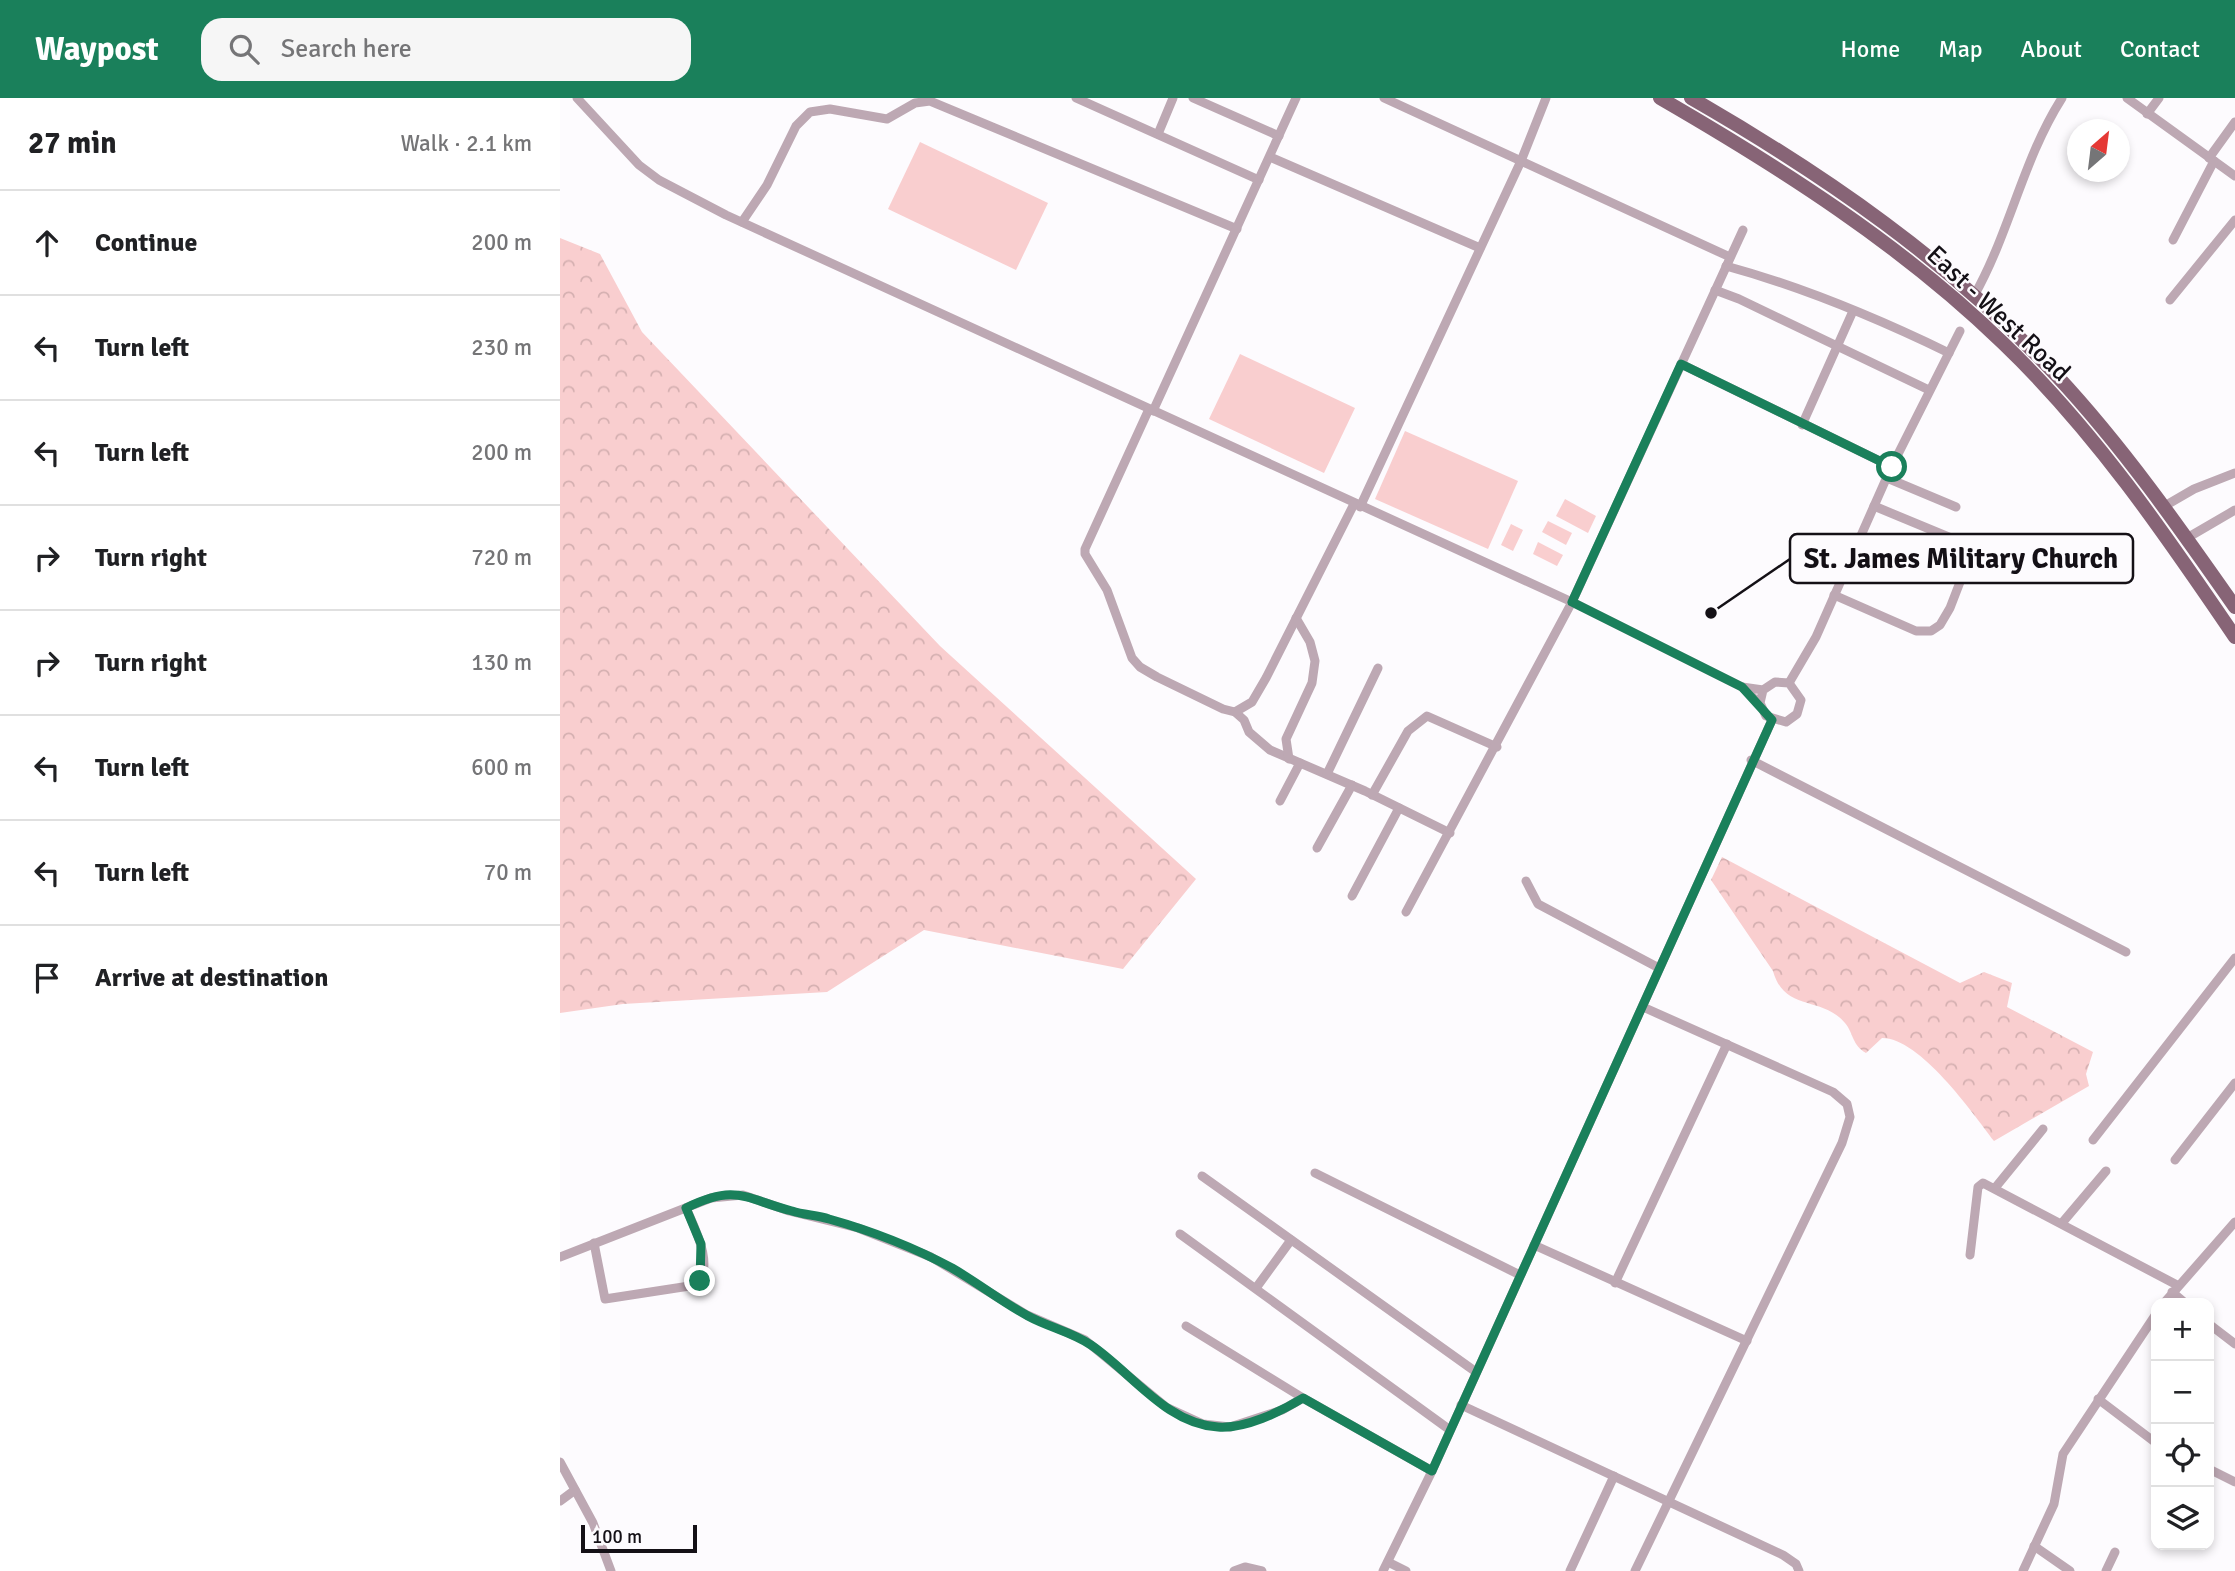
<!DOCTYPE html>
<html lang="en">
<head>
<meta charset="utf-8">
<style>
	body { margin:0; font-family:Signika,sans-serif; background:#f6f6f6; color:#202124 }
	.controls { position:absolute; right:21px; bottom:21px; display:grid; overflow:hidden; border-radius:14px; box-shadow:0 4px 10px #0003 }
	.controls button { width:63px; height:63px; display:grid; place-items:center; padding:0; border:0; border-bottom:2px solid #e0e0e0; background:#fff; color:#202124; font:35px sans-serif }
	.compass { position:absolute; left:1507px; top:21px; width:63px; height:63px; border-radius:50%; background:#fff; box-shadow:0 4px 10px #0003; rotate:28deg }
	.scale { position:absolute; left:21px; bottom:18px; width:116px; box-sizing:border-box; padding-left:7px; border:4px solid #141016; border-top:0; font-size:19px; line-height:24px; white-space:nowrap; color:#141016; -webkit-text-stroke:5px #fdfbfe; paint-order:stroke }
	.stop { position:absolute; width:21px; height:21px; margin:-16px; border:5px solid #1a805b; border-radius:50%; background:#fff }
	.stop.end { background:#1a805b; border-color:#fff; box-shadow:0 2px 7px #0008 }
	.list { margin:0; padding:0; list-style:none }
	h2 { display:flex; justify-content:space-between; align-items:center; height:91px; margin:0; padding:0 28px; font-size:30px }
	h2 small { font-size:23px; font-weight:400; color:#757577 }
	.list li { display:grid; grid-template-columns:46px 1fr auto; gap:21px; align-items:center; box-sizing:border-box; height:105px; padding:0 28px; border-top:2px solid #e0e0e0 }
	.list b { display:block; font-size:26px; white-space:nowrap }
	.list em { font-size:23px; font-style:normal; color:#757577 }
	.icon { flex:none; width:38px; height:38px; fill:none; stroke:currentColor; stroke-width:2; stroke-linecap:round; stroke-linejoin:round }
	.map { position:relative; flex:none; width:1675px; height:1473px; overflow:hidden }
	header { display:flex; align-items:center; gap:42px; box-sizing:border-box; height:98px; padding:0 35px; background:#1a805b; color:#fff }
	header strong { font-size:33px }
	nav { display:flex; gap:38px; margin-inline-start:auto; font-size:24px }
	.search { width:490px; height:63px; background:#f6f6f6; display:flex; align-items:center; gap:18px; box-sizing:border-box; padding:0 24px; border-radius:21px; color:#757577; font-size:26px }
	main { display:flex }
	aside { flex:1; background:#fff }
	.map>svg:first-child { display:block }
</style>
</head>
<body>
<header>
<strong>Waypost</strong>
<div class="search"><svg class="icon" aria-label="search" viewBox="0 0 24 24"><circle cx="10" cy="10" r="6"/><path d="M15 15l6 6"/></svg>Search here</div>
<nav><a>Home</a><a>Map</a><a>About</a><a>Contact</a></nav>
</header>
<main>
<aside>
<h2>27 min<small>Walk · 2.1 km</small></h2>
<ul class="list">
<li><svg class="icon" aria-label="ahead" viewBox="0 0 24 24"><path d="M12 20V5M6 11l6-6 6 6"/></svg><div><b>Continue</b></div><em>200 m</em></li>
<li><svg class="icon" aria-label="left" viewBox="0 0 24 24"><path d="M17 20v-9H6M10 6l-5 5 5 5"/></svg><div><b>Turn left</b></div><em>230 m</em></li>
<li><svg class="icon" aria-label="left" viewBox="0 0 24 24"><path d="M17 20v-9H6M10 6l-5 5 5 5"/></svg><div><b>Turn left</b></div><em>200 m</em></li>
<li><svg class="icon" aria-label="right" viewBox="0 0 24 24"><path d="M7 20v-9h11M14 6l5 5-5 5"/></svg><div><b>Turn right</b></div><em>720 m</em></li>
<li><svg class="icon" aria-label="right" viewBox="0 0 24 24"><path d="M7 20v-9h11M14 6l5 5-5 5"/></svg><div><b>Turn right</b></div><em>130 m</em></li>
<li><svg class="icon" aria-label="left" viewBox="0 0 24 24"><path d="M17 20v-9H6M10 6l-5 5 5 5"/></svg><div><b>Turn left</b></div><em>600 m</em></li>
<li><svg class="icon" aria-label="left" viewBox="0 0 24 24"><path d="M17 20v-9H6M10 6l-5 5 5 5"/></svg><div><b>Turn left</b></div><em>70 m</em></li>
<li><svg class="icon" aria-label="arrive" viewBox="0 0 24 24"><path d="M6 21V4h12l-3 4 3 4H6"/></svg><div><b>Arrive at destination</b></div></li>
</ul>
</aside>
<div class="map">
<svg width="1675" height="1473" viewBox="0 0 1675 1473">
	<defs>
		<pattern id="forest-crowns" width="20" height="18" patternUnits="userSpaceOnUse" patternTransform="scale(1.75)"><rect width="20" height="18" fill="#f9cecf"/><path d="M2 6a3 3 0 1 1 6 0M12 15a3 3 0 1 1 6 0" fill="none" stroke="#d5b0b1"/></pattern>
	</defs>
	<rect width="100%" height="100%" fill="#fdfbfe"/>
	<!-- grass -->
	<g fill="#f9cecf">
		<path d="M360,44L488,105L456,172L328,111Z"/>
		<path d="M680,256L795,310L764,375L649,321Z"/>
		<path d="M845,333L958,383L928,451L815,401Z"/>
		<path d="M1005,401L1036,418L1028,435L996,418Z"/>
		<path d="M988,423L1012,435L1006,447L982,434Z"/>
		<path d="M951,426L963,432L953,453L941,447Z"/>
		<path d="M978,444L1003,457L997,468L973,456Z"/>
	</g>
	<!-- forest -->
	<g fill="url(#forest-crowns)">
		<path d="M0,140L40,156L82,234L380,548L636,781L563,871L364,832L267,894L63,906L0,915Z"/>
		<path d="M1162,759L1400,885L1424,874L1452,885L1447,909L1533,954L1526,976L1529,988L1434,1043C1412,1014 1360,940 1322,940L1306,955C1292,947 1294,936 1285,925C1263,898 1224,914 1213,873L1151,782Z"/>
	</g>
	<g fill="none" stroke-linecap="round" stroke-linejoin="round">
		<!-- street -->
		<g stroke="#bda8b3" stroke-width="9">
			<path d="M17,0L79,67L99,82L166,117L1012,504L1182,589L1200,606"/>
			<path d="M516,0L699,82"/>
			<path d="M633,0L719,38"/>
			<path d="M824,0L1170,159"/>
			<path d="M1567,0L1675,78"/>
			<path d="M1587,16L1599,0"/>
			<path d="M598,36L613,0"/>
			<path d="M710,59L920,150"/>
			<path d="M1649,60L1675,24"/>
			<path d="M182,124L207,87L236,28L250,14L270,11L327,21L355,5L370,3L677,131"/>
			<path d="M1613,142L1654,63"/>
			<path d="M1166,168C1243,189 1317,220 1389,255"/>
			<path d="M1155,192L1179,201L1369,292"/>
			<path d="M1414,198C1450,134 1463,61 1502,0"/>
			<path d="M1610,202L1675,122"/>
			<path d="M1121,266L1332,369"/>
			<path d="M589,311L525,451V456L547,492L572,560L580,569L597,579L663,611L675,614L684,622L689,634L710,652L805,693L890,735"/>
			<path d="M593,313L736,0"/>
			<path d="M1242,327L1293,213"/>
			<path d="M1327,380L1396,409"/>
			<path d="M800,409L961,63L986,0"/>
			<path d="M1603,409L1634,391L1675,375"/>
			<path d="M1627,440L1675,412"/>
			<path d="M1274,497L1356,533H1371L1380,527L1390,510L1412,453L1408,447L1314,408"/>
			<path d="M1229,585L1256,539L1330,372L1400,233"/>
			<path d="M1182,589L1203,592L1215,584L1229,585L1241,602L1237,616L1226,624L1206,618L1200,605L1203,592"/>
			<path d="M675,614L692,604L706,580L794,406"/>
			<path d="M729,661L726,641L752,585L755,563L750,544L736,520"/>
			<path d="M1191,662L1566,854"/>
			<path d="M767,676L818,570"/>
			<path d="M812,697L848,633L867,618L937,649"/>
			<path d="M720,703L740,665"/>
			<path d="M757,750L792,687"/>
			<path d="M966,783L978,806L1099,870"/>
			<path d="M792,798L839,710"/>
			<path d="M846,814L1012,504L1183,132"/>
			<path d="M1533,1042L1675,860"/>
			<path d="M1615,1062L1675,985"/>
			<path d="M755,1075L960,1177"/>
			<path d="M642,1078L916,1274"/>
			<path d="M1435,1090L1483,1031"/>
			<path d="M1502,1125L1546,1073"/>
			<path d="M620,1136L890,1332"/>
			<path d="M34,1145L45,1201L136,1187C155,1168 135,1131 126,1110"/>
			<path d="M974,1147L1187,1243"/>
			<path d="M1410,1157L1418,1089L1423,1085L1617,1187"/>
			<path d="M0,1159L151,1100L183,1097L229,1113L298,1130L371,1159L467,1217L525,1242L606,1309L643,1326L670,1329L722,1312L743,1300"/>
			<path d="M1055,1185L1167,946"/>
			<path d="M696,1190L731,1142"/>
			<path d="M1612,1194L1625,1205"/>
			<path d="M1604,1205L1675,1124"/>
			<path d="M1649,1226L1675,1246"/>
			<path d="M626,1228L743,1300L872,1373"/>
			<path d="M1538,1301L1596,1345"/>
			<path d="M901,1307L1223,1457L1236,1466L1239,1473"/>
			<path d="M0,1364L33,1425L51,1473"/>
			<path d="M1649,1371L1675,1384"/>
			<path d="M0,1403L15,1392"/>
			<path d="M1474,1448L1510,1473"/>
			<path d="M828,1464L846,1473"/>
			<path d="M674,1473L685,1469L702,1473"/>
			<path d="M823,1473L872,1373L1212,622"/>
			<path d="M1010,1473L1054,1378"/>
			<path d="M1075,1473L1282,1045L1290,1019L1287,1006L1273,994L1083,909"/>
			<path d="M1463,1473L1494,1406L1503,1356L1596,1216"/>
			<path d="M1546,1473L1555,1454"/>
		</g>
		<!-- primary -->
		<g stroke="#876476" stroke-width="14">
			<path d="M1100,0C1221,70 1342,147 1443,245C1534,332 1605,436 1675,539"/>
			<path d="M1131,0C1265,77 1391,164 1497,278C1563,349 1619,429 1675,509"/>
		</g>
	</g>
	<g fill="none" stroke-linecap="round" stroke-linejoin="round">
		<!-- route -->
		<path stroke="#1a805b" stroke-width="9" d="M140,1183L141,1146L126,1110C177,1085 185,1101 232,1113C244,1117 257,1117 269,1121C312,1133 353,1149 392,1170C418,1185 442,1204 468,1218C488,1229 512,1234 531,1247C571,1274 606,1326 658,1329C685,1331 720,1314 743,1300L872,1373L1212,622L1182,589L1012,504L1121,266L1332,369"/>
	</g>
	<g text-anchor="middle" stroke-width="5" stroke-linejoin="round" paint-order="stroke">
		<!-- street labels -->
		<g font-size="26" fill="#141016" stroke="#fdfbfe">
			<text transform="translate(1439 215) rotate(43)" y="9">East - West Road</text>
		</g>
	</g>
	<!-- callouts -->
	<path fill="none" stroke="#141016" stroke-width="2.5" d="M1151 515L1230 461"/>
	<circle fill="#141016" stroke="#fdfbfe" stroke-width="2.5" cx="1151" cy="515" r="7"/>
	<rect fill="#fdfbfe" stroke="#141016" stroke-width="2.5" x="1230" y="436" width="343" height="49" rx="7"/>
	<g font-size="28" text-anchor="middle" font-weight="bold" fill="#141016">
		<text x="1401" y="470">St. James Military Church</text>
	</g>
</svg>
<div class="controls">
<button>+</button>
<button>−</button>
<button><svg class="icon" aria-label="locate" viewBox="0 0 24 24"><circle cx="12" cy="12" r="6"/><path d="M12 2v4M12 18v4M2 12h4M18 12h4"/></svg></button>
<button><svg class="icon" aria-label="layers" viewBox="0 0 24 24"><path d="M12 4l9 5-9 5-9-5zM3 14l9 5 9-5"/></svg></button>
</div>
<svg class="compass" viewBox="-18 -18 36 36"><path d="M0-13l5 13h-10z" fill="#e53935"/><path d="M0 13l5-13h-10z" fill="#757577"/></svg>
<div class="scale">100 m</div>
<div class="stop" style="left:1332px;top:369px"></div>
<div class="stop end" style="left:140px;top:1183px"></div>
</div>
</main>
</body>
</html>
